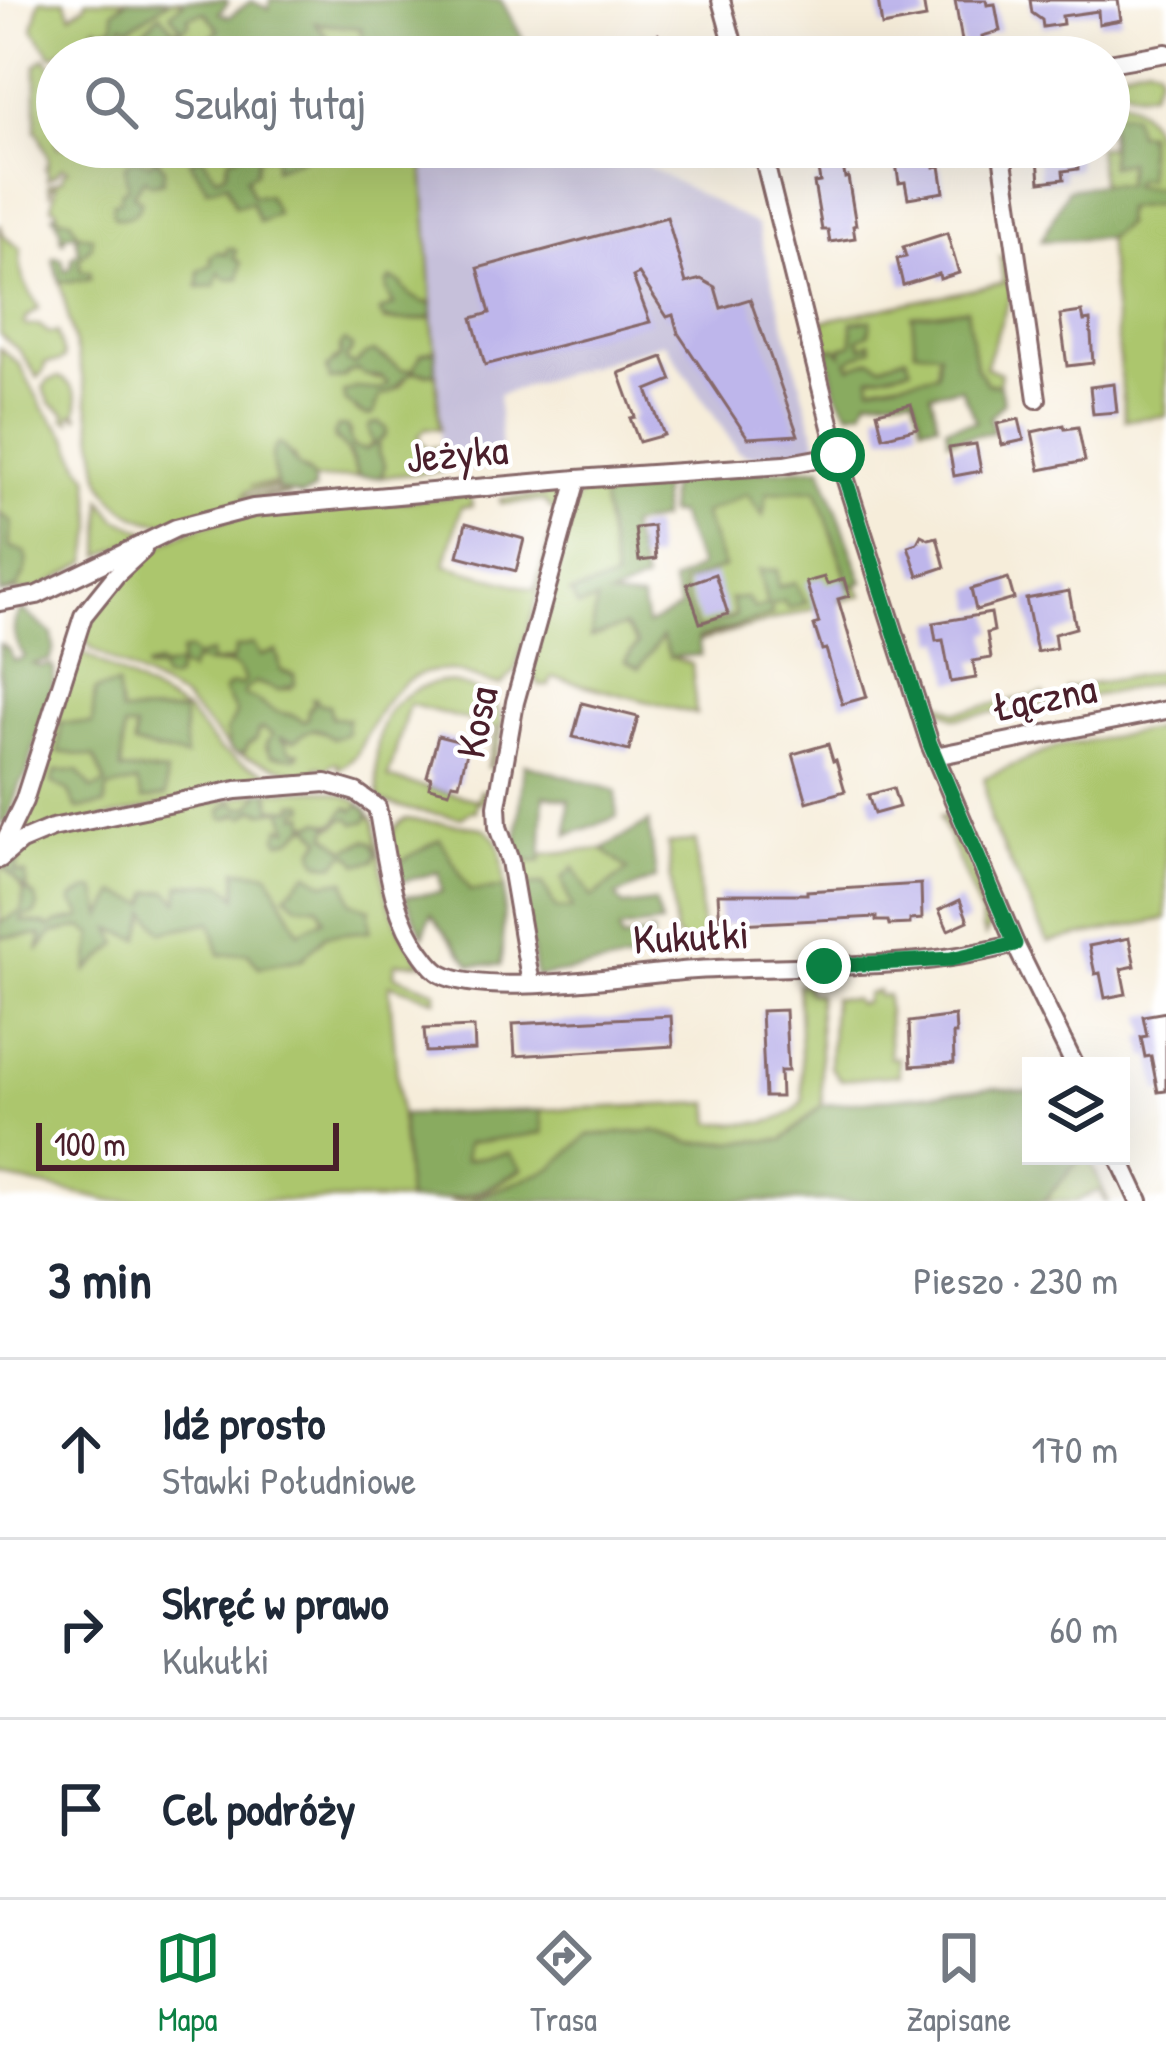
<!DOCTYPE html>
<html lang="pl">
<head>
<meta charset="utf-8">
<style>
	body { margin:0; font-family:"Patrick Hand",sans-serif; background:#f2f2f3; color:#1f2937 }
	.controls { position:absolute; right:36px; bottom:36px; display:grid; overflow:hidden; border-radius:0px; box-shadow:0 12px 48px #0002 }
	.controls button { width:108px; height:108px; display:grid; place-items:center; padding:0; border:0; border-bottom:3px solid #e0e1e3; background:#fff; color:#1f2937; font:60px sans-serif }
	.scale { position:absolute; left:36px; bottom:30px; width:303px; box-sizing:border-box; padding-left:12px; border:6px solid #4a1f2b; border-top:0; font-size:33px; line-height:42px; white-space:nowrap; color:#4a1f2b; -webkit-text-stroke:9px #fff; paint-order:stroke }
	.stop { position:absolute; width:36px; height:36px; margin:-27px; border:9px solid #0b8043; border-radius:50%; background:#fff }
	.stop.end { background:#0b8043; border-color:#fff; box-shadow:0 3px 12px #0008 }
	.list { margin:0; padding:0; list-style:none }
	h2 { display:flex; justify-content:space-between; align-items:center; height:156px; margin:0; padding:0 48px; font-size:51px }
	h2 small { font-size:39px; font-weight:400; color:#747a83 }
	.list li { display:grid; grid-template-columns:78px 1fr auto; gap:36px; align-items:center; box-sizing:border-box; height:180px; padding:0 48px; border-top:3px solid #e0e1e3 }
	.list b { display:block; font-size:45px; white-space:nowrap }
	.list p { margin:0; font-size:39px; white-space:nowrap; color:#747a83 }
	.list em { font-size:39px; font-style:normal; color:#747a83 }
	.icon { flex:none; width:66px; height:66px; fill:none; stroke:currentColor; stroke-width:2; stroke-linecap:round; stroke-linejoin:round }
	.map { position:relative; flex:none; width:1166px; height:1201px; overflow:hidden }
	.search { position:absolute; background:#fff; box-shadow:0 12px 48px #0002; left:36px; right:36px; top:36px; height:132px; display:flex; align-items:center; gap:30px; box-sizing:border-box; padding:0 42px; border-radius:66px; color:#747a83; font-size:45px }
	.sheet { height:696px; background:#fff }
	nav { display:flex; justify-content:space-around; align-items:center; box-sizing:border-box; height:168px; border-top:3px solid #e0e1e3; background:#fff; font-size:33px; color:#747a83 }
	nav a { display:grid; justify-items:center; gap:6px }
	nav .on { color:#0b8043 }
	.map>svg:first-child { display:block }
</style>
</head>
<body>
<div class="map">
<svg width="1166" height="1201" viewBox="0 0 1166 1201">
	<rect width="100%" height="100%" fill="#fff"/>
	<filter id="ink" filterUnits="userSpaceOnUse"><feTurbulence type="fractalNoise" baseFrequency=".00833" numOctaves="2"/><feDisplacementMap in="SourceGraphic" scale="24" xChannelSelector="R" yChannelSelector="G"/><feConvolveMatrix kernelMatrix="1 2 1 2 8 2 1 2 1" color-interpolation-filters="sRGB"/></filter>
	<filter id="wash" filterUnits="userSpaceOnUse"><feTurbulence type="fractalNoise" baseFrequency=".004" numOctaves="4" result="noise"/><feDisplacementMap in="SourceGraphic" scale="48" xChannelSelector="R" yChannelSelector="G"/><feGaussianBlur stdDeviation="2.7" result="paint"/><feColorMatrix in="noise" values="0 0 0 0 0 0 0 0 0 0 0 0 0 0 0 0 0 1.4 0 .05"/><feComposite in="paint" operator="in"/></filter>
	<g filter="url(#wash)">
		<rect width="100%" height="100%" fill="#f6edda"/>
		<!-- industrial -->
		<path fill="#c6c0da" d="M422,147H622L647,166L757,225L817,443L814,452L749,456L738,451L664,342L498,395L502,467L442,471Z"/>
		<!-- green -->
		<g fill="#acc66d" stroke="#7b724c" stroke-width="3" fill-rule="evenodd">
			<path d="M40,0H65L71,15L85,5L86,0H127L114,11L115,25L91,33L107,44L123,23L129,28L171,0H181L183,3L180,27L175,33L160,15L143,31L176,57L188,37L173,38L188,17L205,12L220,30L197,49L192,57H79L66,48L52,56L33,29Z"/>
			<path d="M313,23L361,28L362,46L375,57H360L350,50L344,57H326L336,46Z"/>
			<path d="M45,58L57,72V147H257L230,158L226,173L215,177L208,188L227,183L235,206L268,195L252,197L246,178L258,157L276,153L274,167L303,158L304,147H341L346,157L364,152L363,147H422L432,304L420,302L405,291L393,299L394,305L380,312L385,321C401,319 417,323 432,317L435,350L421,354L414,369L402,370L384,357L363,361L355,366L347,362L346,358L351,352L340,349V356L333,361L349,371L359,370L373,378L387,380L386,387L356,411L366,416L375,411L376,402L380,396L400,387L408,374L416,371L424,374L436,373L440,429L426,428L419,436L420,441L427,448L441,447L442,471L381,477L385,465L378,452V441L383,439L386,428L379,423C374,439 374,452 355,449L349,440L350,432L335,439C350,450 350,462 359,477L314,480L306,470L298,467L293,455L274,471L277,483L250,486H278V489L247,491L243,496L289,492L266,495H291C273,497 253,499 235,503C217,507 200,517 182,521C146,529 112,509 100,475L86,392L60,282L90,279L79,267L78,235L59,218L57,208L52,207L57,184L51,188V195L48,184L63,179V173L68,170L62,167L56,174L47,179L48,172L45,169L48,167L46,165L49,163C48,152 40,142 39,133L36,132V65Z"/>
			<path d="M1148,63L1157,67L1159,74L1151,92C1135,96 1127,91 1115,81V74L1120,70Z"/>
			<path d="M1109,91C1118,99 1125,100 1134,106C1161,123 1161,160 1161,188L1132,186L1147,133H1136L1111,166L1128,161L1125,186L1101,184L1097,147H1109Z"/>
			<path d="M1160,204L1158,287L1166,323V416L1125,420L1107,238L1124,225L1125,208Z"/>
			<path d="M0,223C3,240 10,241 21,249C18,278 26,285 39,308L27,317L24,324L27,326L39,325L49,333L57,332L64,355V359L58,362L45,363L44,370L38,378L19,350L0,335Z"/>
			<path d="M1007,256L1011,294L985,367L1001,373L999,384L987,385L976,367L939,351L937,374L871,386L869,377L907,357L881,365L871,360L851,367L847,361L862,347L858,339L870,320L844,357L835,348L827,351L822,321L1003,283L1000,257Z"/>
			<path d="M0,348L20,365L43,408L69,439L81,466L89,476L94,527L87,562L38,589L0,594L17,588L26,569L10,548L2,515L0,516Z"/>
			<path d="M59,377C72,382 82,401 76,414L79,416L77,418L74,414L70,416V422L64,419L65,413L50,403L43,388L48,381Z"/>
			<path d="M600,485L615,580L572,594L597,600L592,637L624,626L638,644L625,660L662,636L670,657L692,664L696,714L552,677L549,686H540L533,676L531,657L579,493Z"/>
			<path d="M817,489L849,587L856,585L862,595L690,644L771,615V605L785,600L788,609L806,602L777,588L760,571L767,605L755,609L731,600L736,615L697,631L681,584L724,567L702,514L747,494Z"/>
			<path d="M555,492L563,498L554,543L515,671L501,685C485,684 472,675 456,672C398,662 377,713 356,756L339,770L337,763H333L326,770L320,766L315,768L319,774L329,776L308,777L238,754C250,750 251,734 263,728L274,736L265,747L271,754L298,757L299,753L290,751L277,737L289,738L310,729L327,733L347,719H332L314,702L308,719L304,722C291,711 283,716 270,709C261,704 255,700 245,696L243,691L255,682L278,690L291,688L281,671L278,655L271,652L261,656L258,653L216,664C231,664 242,664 245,682L241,685L234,706L238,712L237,718C228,726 227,737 230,749L183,699L92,649L84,638C93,611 99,604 117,583C176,515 247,515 330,508C377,504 423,499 470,495L472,506L461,507L445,565L535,590L556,514L544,501L501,504L500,499L541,496Z"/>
			<path d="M102,500L117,519L149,533L101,556Z"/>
			<path d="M80,651L187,712L219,749L241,762L276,776L275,780L19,837L15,833Z"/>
			<path d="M1166,670V681L1069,701L1066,689Z"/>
			<path d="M930,679L937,701L956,712L1044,694L1047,704L955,718L932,703L925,681Z"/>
			<path d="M440,682C462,682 498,694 501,721C503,735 494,754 490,768L487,767L497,728L409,704L388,778L477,800L481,790L485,792L483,801L477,803L476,811H470L462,818L411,810L379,800C373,745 373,695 440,682Z"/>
			<path d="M1166,727V919L1048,942L990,821L984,778L1056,747Z"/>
			<path d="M324,790C348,796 365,800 375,824C383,879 385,919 423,963H395L394,975L436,991V1000L389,984L408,1200L111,1201L0,1177V937L43,935L39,946L52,933L82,926L93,935L88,970L110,928L147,911L211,921L248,953L302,959L326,935L369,909L298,905L318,906L324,920L299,932L268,873L237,871V898L147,905L103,919L81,913L82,918L57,923L49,929L43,924L21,921L23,916L30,915L33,895L26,890V878L15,872L20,860H7L42,836L261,792L251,806L240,808L232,817L255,809L262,812L272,810L269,791ZM294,804L299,810L297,817L311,825L336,823L341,816L353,813L350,818L342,819L337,825L329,828L327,835L346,850L366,840L373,843L351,855L345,854L339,859L315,854V849L322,839L312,828L307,826L292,839L284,828L289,830L283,809H294Z"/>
			<path d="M947,814L990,912V927L985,936L982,929V917L940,817Z"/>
			<path d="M406,819L483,828C505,838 502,867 505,888L470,891L440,840L393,866C392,848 386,827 406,819Z"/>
			<path d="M696,841L703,953L694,955L675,934L668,844Z"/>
			<path d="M602,849L629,870L591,899L573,869L572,909H556L522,885L515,862L541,861L542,854Z"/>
			<path d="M5,864C20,886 28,888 20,915L0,923V870Z"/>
			<path d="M798,984L806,985L809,992L818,994L822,1105L783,1140L692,1143L655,1131L589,1135L551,1169L469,1201H449L482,1193L521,1170L509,1153L464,1160L467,1143L543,1133L540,1110L710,1103L712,1123C742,1123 784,1130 803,1100Z"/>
			<path d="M878,991V996L887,995L890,1058H898L899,1075L841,1080L830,1067L833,998L854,999L857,1004L865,1003L867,994Z"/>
			<path d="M1083,1156H1088L1108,1201H1105L1099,1190L1076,1201H1044Z"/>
		</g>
		<!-- forest -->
		<g fill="#89ab60" stroke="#6a6546" stroke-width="3">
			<path d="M127,0H171L129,28L123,24L108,45L90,33L96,26L105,30L114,25L113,11Z"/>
			<path d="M181,0H226L228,3L219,13L229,17L251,1L269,9L270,0H501L533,57H375L362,46L361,28L315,23L336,47L326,57H234L240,43L228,39L221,57H192L197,49L219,30L205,12L188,17L189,24L175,36L190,37L176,57L143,32L160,14L176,32L180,26L170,14L183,3Z"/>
			<path d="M1110,112L1132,115L1136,133H1147V179H1136L1132,186L1161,188L1160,204L1125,208L1124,225L1107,238L1041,241L1068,189L1101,184L1125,185L1128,162L1110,166Z"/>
			<path d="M149,147H185L176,152L164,151L157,160L164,168L163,182L151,184L144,179L133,194L141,201C140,213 126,221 115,217L112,210L114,203L120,201L121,192L128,187L125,169L127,163L136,159L150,164L154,159L148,152H143Z"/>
			<path d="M257,147H304L303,158L274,169L276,154L258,157L256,172L246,178L252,196L268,195L277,214L259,222L251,202L235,206L227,183L208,189L190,161L202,156L216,177L226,173L229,158Z"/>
			<path d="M57,212L59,218L70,219L78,234L92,237L91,247C83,254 75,259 82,271H90V279L60,282L53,260L55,257L62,259L65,271L71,268L72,257L79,252L76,236L72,234L66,235L63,242L61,240V229L53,215Z"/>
			<path d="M231,248L236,251L234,258L241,263L239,278L226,279L219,272L215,286L198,287L199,271L212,264L210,257L218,252L227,255V249Z"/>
			<path d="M391,279L401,283C407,295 419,302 432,304V317C422,321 393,322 382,318L380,311L394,305L387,291V283Z"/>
			<path d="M967,309L976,367L987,384H999L1004,402L990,417L994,432L948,440L946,427L976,421L961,388L931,393L938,423L922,425L914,395L868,398L863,410L849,412L836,392L827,351L835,348L842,354L841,348L852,344V322L871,320L869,334L858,339L862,347L870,342L872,349L847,361L850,367L872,360L881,365L906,356L911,368L870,377L871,386L937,374L939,352L915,350L912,316Z"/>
			<path d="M345,341L353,347L346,358L347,362L355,365L365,355L374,352L402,370L414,369L421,354L435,350L436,373C428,374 415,369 409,374C396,382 401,390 380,396L373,415L366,416L345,401L343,393L355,388L380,390L388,384L382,377L364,375L359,370L350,372L343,378L330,380L327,368L340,357L341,345Z"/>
			<path d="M379,423L386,428V435L378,442V452L385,465L381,477H359C355,469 354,464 351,456C347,447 337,443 334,434L338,426L347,427L352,447L365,450L374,445L368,428L371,424Z"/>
			<path d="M279,443C288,450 291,458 298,466C303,471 309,473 314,480V491L302,496L278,489C276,473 265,456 279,443Z"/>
			<path d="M821,467L863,582L850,587L817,490L767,493L763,516L747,494L703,514L724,567L682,584L697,630L736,616L731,599L746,598L755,609L767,605L759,570H777L778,587L795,582L806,603L788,609L784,601L771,605L772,615L698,638L701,655L670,657L662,637L639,668L625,661L638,644L625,626L591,637L597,601L578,607L571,593L615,580L600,485L662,480L661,519L629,526L645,581L610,597L642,600L647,625L680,608L672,583L700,567L678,514H668L670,478Z"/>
			<path d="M2,515L11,521C13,531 8,538 10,548L25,552C31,565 23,577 17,588L0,594V516Z"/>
			<path d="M23,610L52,634L54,649L50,660L33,664L40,667L51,665L54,670V680L26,776L20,783L7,821L1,824L0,828V644L8,649L13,660H19L25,656C15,647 7,621 23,610Z"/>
			<path d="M253,644L261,656L276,651L281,671L294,675L295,685L278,690L255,682L244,691L245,696C257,699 260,703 270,709C282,716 293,712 304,722L308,719V711L314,703L312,699L316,698L319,704L329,705L332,718L347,719V734L333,739C316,723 309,728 295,741L279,737L286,742L289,751L299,753L295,758L271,755L266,743L273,735L263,728L258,730L256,739L248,744L245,752L238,754L230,749L226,731C245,704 232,715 224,691C229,684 233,683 241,685L245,682C236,652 216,670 194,660L189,672L184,668H178L176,677L170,680L163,679L160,670H147V667L158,664L163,668L180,664L181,652L189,650L196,657L211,653V663L231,661L234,657L235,648Z"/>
			<path d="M117,685L121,713L183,712L186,757L134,745L135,729L124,728L121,770L166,773V796L143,800L137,782L107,789L105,805L77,809L69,792L52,782L56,771H78L92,789L106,784L94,757L59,752L61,722L92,724L95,690Z"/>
			<path d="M524,764L616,791L617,817L568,835L569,800L544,795L541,861L515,862Z"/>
			<path d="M269,791L272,808L293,809L297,803H305L306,808L299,810L297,816L305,814L306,823L314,824L321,821L328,824L336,823L345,809L349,807L353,811L360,804L367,810L369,816L366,821L355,824L350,818L342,819L329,828L327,835L346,850L367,840L373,843L377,853L374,861L359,864L351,855L345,854L335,864C323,866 315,862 314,849L322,839L312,828L306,826L292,839L280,842L277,837L280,828L289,829L282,809L265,812L255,809L244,817L238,813L226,819L222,817L221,810L232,801L240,808L251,806L261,792Z"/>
			<path d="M649,822L656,878L616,896L623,906L655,902L661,924L619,930L622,940L653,933L649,958L536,977L522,885L543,884L556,909H572L562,878L574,868L592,898L628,870L602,849Z"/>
			<path d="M440,839L470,891L505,888L501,965H471L431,914L423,936L405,896L442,892L439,872L405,881L397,879L393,866Z"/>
			<path d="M19,858L15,872L26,874V890L36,898L38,906L35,914L23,916L21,921L47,925L49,928L57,923L82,918L81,913L72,902L73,898L89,889L96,890L103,917L116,893L147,904L151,892L168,891L178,901L180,885L223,884L237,897V870L268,873L299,932L324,919L318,906L297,905L286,894L308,873L324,883L345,880L351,902L369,909L370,931L326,935L302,959L259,967L248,953L220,955L211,922L162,932L147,912L140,939L111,929L119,944L87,971L93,935L82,927L52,933L38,951L42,935L0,937V923L22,911L24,889L4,867L7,860Z"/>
			<path d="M996,1088L1031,1092V1156H1083L1043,1201H469L551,1169L589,1135L655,1131L692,1143L783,1140L822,1105Z"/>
			<path d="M540,1110L543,1133L467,1143L465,1160L509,1153L522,1169C476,1196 460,1201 407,1201L402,1115Z"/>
		</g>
		<g id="blocks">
			<!-- building -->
			<g fill="#beb6eb">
				<path d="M878,0H923L926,18L882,26Z"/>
				<path d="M955,0H986L987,5L995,4L1000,31L982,36L983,44L963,47Z"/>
				<path d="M1030,0H1118L1121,20L1099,24L1098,11L1062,16L1063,24L1043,27L1042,20L1032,13Z"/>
				<path d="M658,34L665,57H634L630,42Z"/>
				<path d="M1037,147H1076L1078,169L1063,171L1064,179L1040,182Z"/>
				<path d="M915,154V158L932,155L934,167L940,166L944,192L908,198L905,182L899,183L895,157Z"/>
				<path d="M843,165L845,178L848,177L856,225L853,226L855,238L830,242L828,230H822L814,183L820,182L818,169Z"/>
				<path d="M667,217L686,283L701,279L715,287L721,308L750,299L798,435L748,438L678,333L673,315L667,317L639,274L633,277L650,322L485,365L472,318L490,313L478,268Z"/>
				<path d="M947,233L959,273L940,279L939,274L903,285L897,259L906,257L903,247Z"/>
				<path d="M1082,312L1084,321L1090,320L1093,363L1067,366L1060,315Z"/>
				<path d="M663,357L672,380L647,390L664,435L639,442L630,418L635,417L619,373Z"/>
				<path d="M1114,384L1117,412L1093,414L1090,387Z"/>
				<path d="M911,404L918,428L883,437L877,412Z"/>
				<path d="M1019,419L1024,440L1002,445L997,424Z"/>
				<path d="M1064,425L1065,429L1078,427L1085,461L1040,470L1032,432Z"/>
				<path d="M976,444L981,471L954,476L949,448Z"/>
				<path d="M466,523L524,539L516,571L458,556Z"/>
				<path d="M653,526L656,559L639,561L635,528Z"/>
				<path d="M921,535L929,539L937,537L945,567L918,576L908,546L917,543Z"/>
				<path d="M715,574L728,614L700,623L687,584Z"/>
				<path d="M824,577L827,584L844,579L849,596L838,599L867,697L842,704L826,649L822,650L814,625L819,623L806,582Z"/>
				<path d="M1008,578L1014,599L976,610L971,589Z"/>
				<path d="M1069,591L1076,628L1054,634L1056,648L1037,652L1026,599Z"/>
				<path d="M991,613L994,631L987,633L991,658L973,661L976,678L951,682L943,640L936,641L933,623Z"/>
				<path d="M582,703L638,717L629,751L573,737Z"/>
				<path d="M438,736L469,744L459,784L452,783L449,792L429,787L431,777L427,776Z"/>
				<path d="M828,744L833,761L836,760L845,791L807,802L793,754Z"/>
				<path d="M893,788L899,807L874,814L868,795Z"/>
				<path d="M921,884L922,919L910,920V924L889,925L888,921H876V917L720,925L718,894H807V891Z"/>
				<path d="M960,900L968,921L948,930L939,910Z"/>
				<path d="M1129,938L1135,966L1121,969L1126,994L1105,998L1100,973L1095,974L1089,946Z"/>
				<path d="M785,1010L788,1071H780L781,1097H765L761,1011Z"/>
				<path d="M1166,1012V1091L1158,1092L1151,1056L1145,1057L1141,1037L1147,1036L1143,1016Z"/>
				<path d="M671,1016L673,1046L515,1056L513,1024Z"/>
				<path d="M955,1016L956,1034H953L954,1063L911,1066L909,1022Z"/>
				<path d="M474,1027L475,1050L426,1052L424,1029Z"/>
			</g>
		</g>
	</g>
	<g filter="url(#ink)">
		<use href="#blocks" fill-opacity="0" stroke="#866768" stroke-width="3"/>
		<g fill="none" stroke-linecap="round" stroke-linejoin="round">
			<!-- street casing -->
			<g stroke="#866768" stroke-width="22">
				<g id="street">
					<path d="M721,0L737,57"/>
					<path d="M1109,63L1166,53"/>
					<path d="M761,147L838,455L930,744L1015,944L1075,1066"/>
					<path d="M1001,147L1037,399"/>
					<path d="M0,602L37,595L176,528L253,508L577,479L784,465L838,455"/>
					<path d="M935,756L1166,710"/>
					<path d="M0,851L24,801L83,616L116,575L143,550"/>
					<path d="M0,859L21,841L52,828L236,790L326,783L356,792L377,807C387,858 390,912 422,954C427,961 434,970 441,974C487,999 639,973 696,970C802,964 912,972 1015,944"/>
					<path d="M531,984L510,861L498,827L497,806L515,702L577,479"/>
					<path d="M1118,1156L1139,1201"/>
				</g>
			</g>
			<!-- street -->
			<use href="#street" stroke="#fff" stroke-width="16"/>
		</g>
	</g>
	<g fill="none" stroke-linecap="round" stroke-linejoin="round" filter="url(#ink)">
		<!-- route -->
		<path stroke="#0b8043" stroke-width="15" d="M824,966L951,959L1015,944L930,744L838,455"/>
	</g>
	<g text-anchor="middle" stroke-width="9" stroke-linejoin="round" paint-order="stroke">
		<!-- street labels -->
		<g font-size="42" fill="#4a1f2b" stroke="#fff">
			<text transform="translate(457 453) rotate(-5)" y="15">Jeżyka</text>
			<text transform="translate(1044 697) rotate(-11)" y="15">Łączna</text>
			<text transform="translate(476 722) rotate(-79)" y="15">Kosa</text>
			<text transform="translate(691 936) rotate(-3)" y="15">Kukułki</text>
		</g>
	</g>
</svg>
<div class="controls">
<button><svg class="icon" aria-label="layers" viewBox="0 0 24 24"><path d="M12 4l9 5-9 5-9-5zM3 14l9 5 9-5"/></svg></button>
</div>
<div class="scale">100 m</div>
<div class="stop" style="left:838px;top:455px"></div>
<div class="stop end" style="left:824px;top:966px"></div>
<div class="search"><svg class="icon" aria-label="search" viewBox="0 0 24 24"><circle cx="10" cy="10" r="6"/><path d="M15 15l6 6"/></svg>Szukaj tutaj</div>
</div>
<section class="sheet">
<h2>3 min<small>Pieszo · 230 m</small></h2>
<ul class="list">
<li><svg class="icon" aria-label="ahead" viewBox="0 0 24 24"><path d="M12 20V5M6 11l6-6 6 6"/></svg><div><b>Idź prosto</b><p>Stawki Południowe</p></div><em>170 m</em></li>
<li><svg class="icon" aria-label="right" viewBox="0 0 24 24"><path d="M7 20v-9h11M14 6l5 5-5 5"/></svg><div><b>Skręć w prawo</b><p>Kukułki</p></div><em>60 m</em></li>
<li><svg class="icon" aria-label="arrive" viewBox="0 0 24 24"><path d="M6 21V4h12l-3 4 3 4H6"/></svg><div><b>Cel podróży</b></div></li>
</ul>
</section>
<nav>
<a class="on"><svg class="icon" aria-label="map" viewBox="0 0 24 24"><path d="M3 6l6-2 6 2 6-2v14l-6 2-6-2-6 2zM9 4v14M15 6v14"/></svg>Mapa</a>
<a><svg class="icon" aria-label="directions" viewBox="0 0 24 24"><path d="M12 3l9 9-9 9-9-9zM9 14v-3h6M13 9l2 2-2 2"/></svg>Trasa</a>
<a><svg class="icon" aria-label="saved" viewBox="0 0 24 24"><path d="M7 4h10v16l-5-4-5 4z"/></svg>Zapisane</a>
</nav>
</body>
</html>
